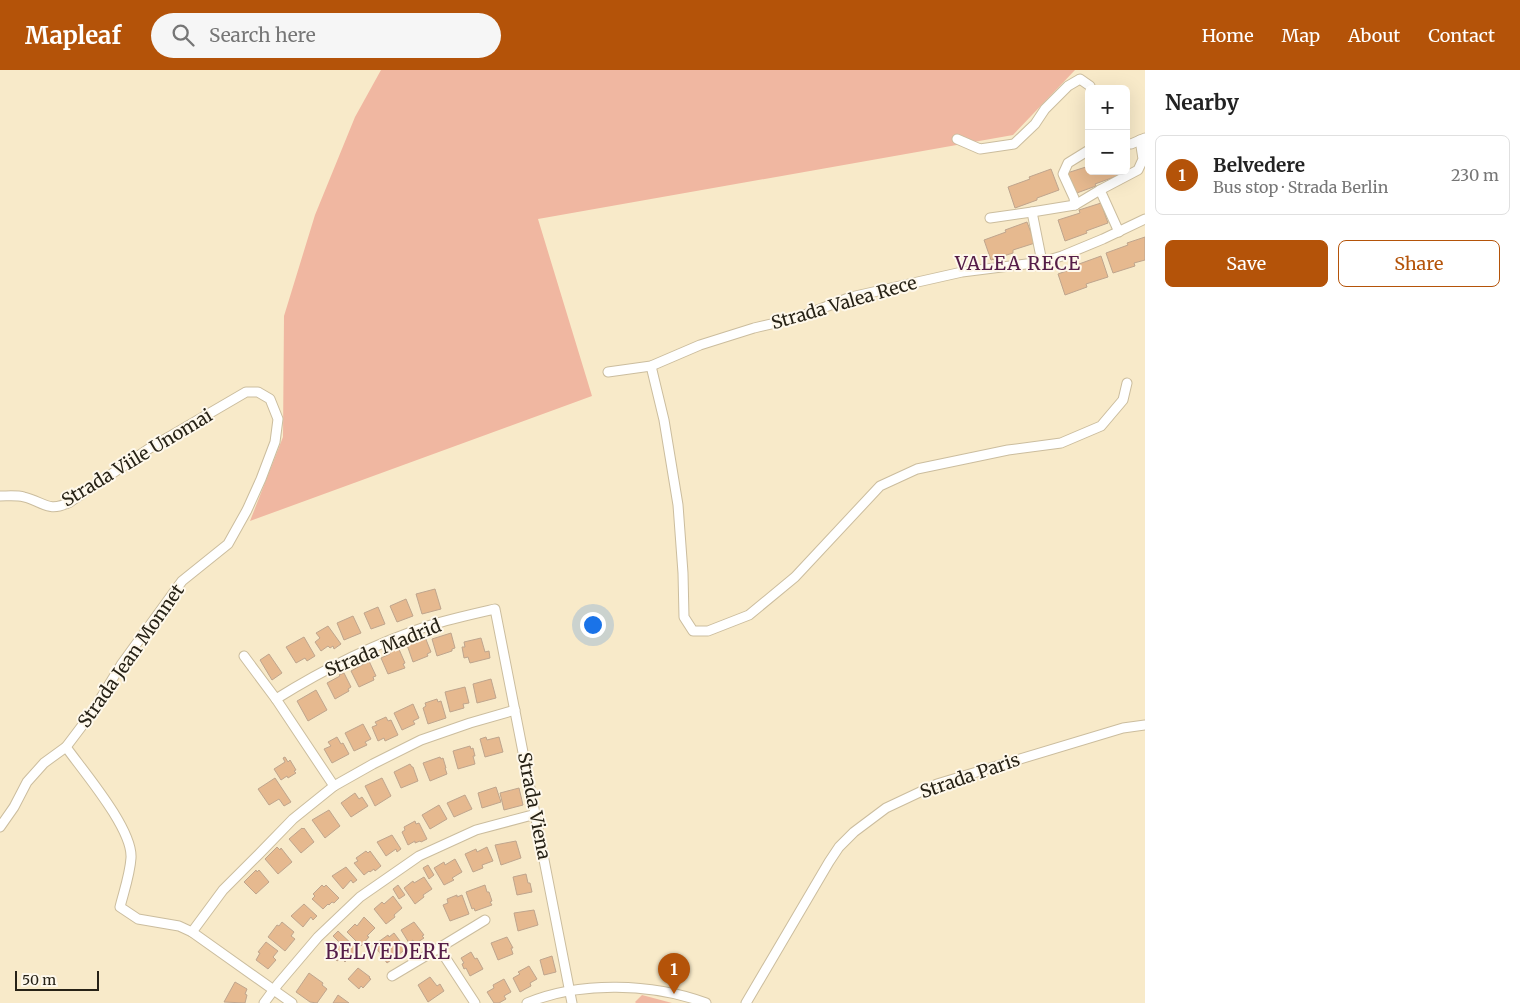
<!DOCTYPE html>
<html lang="en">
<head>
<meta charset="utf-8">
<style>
	body { margin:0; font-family:Merriweather,serif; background:#f6f6f6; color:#222 }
	.controls { position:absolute; right:15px; top:15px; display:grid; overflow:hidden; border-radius:8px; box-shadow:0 5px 20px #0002 }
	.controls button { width:45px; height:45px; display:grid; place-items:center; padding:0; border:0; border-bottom:1px solid #e0e0e0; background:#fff; color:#222; font:25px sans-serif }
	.scale { position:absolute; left:15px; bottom:12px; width:84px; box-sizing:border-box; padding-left:5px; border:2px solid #272216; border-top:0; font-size:14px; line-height:18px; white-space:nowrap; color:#272216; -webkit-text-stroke:4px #fef8eb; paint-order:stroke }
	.you { position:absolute; left:592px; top:554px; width:18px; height:18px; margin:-12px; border:4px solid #fff; border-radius:50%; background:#1a73e8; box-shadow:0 0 0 8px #1a73e833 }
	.badge { display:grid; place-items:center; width:32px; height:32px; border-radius:50%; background:#b45309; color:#fff; font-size:16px; font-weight:700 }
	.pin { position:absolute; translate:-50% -41px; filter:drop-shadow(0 1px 2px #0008) }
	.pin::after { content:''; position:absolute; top:26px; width:18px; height:15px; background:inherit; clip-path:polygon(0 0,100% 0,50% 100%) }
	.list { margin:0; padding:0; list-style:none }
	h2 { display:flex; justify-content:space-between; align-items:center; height:65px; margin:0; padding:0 20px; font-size:21px }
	h2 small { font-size:16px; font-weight:400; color:#767676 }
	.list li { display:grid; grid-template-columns:32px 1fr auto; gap:15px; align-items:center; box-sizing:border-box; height:80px; margin:0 10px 10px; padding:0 10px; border:1px solid #e0e0e0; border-radius:8px }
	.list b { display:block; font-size:19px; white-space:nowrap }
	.list p { margin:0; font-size:16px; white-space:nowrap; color:#767676 }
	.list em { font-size:16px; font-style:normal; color:#767676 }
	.actions { display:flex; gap:10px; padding:15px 20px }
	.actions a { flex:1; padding:11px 0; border:1px solid #b45309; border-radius:8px; text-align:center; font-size:18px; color:#b45309 }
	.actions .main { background:#b45309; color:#fff }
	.icon { flex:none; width:28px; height:28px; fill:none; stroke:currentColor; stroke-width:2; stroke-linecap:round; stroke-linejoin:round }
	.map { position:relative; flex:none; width:1145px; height:933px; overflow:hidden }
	header { display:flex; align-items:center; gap:30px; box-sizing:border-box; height:70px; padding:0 25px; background:#b45309; color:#fff }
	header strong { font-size:24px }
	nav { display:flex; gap:28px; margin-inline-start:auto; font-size:18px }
	.search { width:350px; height:45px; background:#f6f6f6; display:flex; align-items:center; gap:12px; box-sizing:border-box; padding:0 18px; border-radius:28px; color:#767676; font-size:19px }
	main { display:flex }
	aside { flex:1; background:#fff }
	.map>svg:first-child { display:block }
</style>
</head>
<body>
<header>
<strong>Mapleaf</strong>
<div class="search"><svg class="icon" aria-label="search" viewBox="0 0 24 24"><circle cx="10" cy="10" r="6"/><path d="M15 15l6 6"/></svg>Search here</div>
<nav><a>Home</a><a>Map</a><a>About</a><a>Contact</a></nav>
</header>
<main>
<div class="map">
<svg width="1145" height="933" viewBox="0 0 1145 933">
	<rect width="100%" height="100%" fill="#f8eac9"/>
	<!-- green -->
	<g fill="#f0b7a1">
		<path d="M381,0H1075L1013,65L538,149L592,326L250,451L283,367L284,246L315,145L355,47Z"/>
		<path d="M642,925L672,933H636L635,932Z"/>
	</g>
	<!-- building -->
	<g fill="#e6b98f" stroke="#bfa58d">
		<path d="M1089,96V101H1116L1117,106L1095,114L1096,116L1074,124L1067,103Z"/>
		<path d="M1051,99L1059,120L1037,128V130L1015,138L1008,117L1030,109L1029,107Z"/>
		<path d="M1101,133L1108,153L1086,161L1087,163L1065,171L1058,150L1080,143L1079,140Z"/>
		<path d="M1027,152L1035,173L1013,180V183L991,190L984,170L1006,162L1005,160Z"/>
		<path d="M1145,167V190L1134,193L1135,196L1113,203L1106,183L1128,175L1127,173Z"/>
		<path d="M1101,186L1108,207L1086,214L1087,217L1065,225L1058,204L1080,196L1079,194Z"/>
		<path d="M435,519L441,539L422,544L416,524Z"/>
		<path d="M406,529L413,546L397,552L390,536Z"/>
		<path d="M378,537L385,554L371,559L364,543Z"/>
		<path d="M353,546L361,563L344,570L337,553Z"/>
		<path d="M328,556L341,574L334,579L333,576L330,578L328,576L321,581L315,572L320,568L316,563Z"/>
		<path d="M451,563L455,578L452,579V581L437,586L432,569Z"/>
		<path d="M304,567L315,586L307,591L305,588L296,593L286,577Z"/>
		<path d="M425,567L431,582L427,584L428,586L413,592L407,575Z"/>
		<path d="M481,568L485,582L489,581L490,588L470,593L468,587L464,588L462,577H465L464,572Z"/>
		<path d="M398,577L405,593L403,594L405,598L388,604L381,588L390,584L389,581Z"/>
		<path d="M269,584L282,603L272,610L260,590Z"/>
		<path d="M369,591L376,606L373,607L374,610L359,617L351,601Z"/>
		<path d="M344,603L351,617L348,619L349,621L335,629L327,613L340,606L339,605Z"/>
		<path d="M491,609L496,628L477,633L473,614Z"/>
		<path d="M465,617L469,633L463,634L464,638L450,642L445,622Z"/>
		<path d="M316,620L327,640L308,651L297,631Z"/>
		<path d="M437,629L438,632L441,631L446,648L428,654L423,638L426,636L425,633Z"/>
		<path d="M413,634L419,648L413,651L415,654L402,660L394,643Z"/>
		<path d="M386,647L388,651L391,650L398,665L385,671L384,668L378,671L372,657L377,655L375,652Z"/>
		<path d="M363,654L371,669L365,672L367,675L354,681L345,663Z"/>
		<path d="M337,667L341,674L343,673L349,684L332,693L324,679L331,676L328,672Z"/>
		<path d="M486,667L487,670L499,667L503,682L485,687L480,669Z"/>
		<path d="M470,676L471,679L473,678L475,686H473L475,694L458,699L453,681Z"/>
		<path d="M285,687L288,692L290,690L296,700L294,701L296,703L288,708L287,706L281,710L274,699L285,692L283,688Z"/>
		<path d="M440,687L441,689L443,688L446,698H445L447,704L430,711L423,693Z"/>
		<path d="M410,694L412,697H413L418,711L401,718L394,702Z"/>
		<path d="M275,708L291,732L284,736L279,729L269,735L258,719Z"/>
		<path d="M382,708L391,726L375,736L365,716Z"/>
		<path d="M496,717L501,732L482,738L478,723Z"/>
		<path d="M519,718L523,735L504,740L500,723Z"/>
		<path d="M355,723L359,729L362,727L368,736L351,747L341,733Z"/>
		<path d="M465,725L472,739L454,747L447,733Z"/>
		<path d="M439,735L447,749L430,759L422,745Z"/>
		<path d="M329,740L340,756L325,768L312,750Z"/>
		<path d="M415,751L416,754L419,753L427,769L421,772L420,771L415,773V771L408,775L402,762L405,760L404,757Z"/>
		<path d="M302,758L303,759L304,758L314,772L301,783L289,769Z"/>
		<path d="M392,765L401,779L397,782L396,779L386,786L377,772Z"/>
		<path d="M516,771L521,788L501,795L495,775Z"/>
		<path d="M277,777L280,780L281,778L292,792L278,804L265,789Z"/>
		<path d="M487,777L493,791L482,795L483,798L473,802L465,784L476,779L477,782Z"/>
		<path d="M366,781L368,783L370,781L381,796L375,801L374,799L370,802L369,801L364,805L354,793L358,791L356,788Z"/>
		<path d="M455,789L462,802L452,808L454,810L444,815L434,798L444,792L445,795Z"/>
		<path d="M428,795L434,805L429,809L423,798Z"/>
		<path d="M346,797L357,810L353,813L351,810L343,819L332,806Z"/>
		<path d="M256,800L257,802L259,800L269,812L256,824L244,812Z"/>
		<path d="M526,804L528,813H530L532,822L517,825L513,807Z"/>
		<path d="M424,807L432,819L423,825L424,827L415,834L404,818L413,811L414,813Z"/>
		<path d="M322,815L324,817L326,815L339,828L334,833L332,832L329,835L328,834L323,839L312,829L315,826L313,824Z"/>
		<path d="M398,815L405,825L399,829L393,819Z"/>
		<path d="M485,815L487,822H489L492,831L490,832L492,835L475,841L474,838L472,839L466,822Z"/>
		<path d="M457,825V827L462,825L469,844L450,851L443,835L448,833L447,829Z"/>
		<path d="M393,826L402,838L394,845L395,847L386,854L374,839L382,832L384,834Z"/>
		<path d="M304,834L317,846L313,850L311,847L303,857L291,846Z"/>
		<path d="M534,840L538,855L518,861L514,843Z"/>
		<path d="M364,847L375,858L367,866L369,867L361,876L347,862L355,854L357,856Z"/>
		<path d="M282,852L294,862L291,866L295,869L285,881L268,867L277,855L279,856Z"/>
		<path d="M414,852L424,865L422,866L424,868L415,874L413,870L409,873L401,860Z"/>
		<path d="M338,861L357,879L345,892L341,888L337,891L332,886L335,883L332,879L339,872L333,866Z"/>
		<path d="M394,863L406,879L387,893L374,875L388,865L389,867Z"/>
		<path d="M507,867L513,878H511L513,884L498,890L491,873Z"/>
		<path d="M266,872L278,881L273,887L276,890L268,899L256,890L260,883L258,882Z"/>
		<path d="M471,882L475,889L477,888L483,899L470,906L466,898L464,899L462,894L464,893L461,888Z"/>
		<path d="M552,886L556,902L544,905L540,890Z"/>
		<path d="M529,896L537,909L530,913L531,916L520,922L513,908L520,904L518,902Z"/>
		<path d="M358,898L370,907L369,908L371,909L363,918L361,916L359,919L348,909Z"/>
		<path d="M309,903L323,913L322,915L327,919L317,933L310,932L296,922Z"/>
		<path d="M430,907L437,916L440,914L444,921L428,932L418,915Z"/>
		<path d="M504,909L511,922L504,926L506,929L499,933H494L487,922L494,918L493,915Z"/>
		<path d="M235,912L247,919L245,924L247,925L245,933L224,932Z"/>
		<path d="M338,925L349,933H333Z"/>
	</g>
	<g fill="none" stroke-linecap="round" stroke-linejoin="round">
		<!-- minor casing -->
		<g stroke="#cbbd9e" stroke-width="11">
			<g id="minor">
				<path d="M957,69L980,79L1014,74L1035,54L1045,39L1068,16L1080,9L1090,16L1091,19"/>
				<path d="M1126,74H1131L1145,68"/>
				<path d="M1075,135L1074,128L1063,104L1068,93L1089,80"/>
				<path d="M990,148L1032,142"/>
				<path d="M1119,162L1100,120L1138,100L1143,89L1140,70"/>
				<path d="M1042,192L1032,142L1075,135L1100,120"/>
				<path d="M651,296L664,350L678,435L683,503L684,547L693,561H708L749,545L795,507L880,416L917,399L1008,380L1061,373L1101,356L1123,330L1127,313"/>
				<path d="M608,302L651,296L700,275L754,258L797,248L851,227L962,202L1042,192L1062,186L1103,169L1145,149"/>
				<path d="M0,426C8,426 17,425 24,427C44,432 48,443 70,432L150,378L246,322H258L270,329L278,349L275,372L261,409L247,440L228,474L182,511L121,595L91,644L66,677L44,693L27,712L14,737L0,757"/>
				<path d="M244,586L276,629L334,716"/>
				<path d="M276,629C324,599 374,574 428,556C450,549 473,544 495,539L572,933"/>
				<path d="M66,677C83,701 133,759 131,788C130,804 124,821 120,837L138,849L179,856L192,862L292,933"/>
				<path d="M192,862L223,820L259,784L293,749L334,716L373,694L421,670L470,653L515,640"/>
				<path d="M392,906L439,878"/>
				<path d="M264,933L278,914L318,867L360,827L419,786L476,760L536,744"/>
				<path d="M475,933L439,878L485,850"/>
				<path d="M527,933C580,911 652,913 706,933"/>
				<path d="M746,933L829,792L839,777L854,762L886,738L937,714L1123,658L1145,655"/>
			</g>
		</g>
		<!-- minor -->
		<use href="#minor" stroke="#fff" stroke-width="9"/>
	</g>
	<g text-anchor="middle" stroke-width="4" stroke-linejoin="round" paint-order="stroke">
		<!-- street labels -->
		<g font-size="18" fill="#272216" stroke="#fef8eb">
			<text transform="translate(844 233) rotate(-16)" y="6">Strada Valea Rece</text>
			<text transform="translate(137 388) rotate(-31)" y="6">Strada Viile Unomai</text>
			<text transform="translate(383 578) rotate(-22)" y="6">Strada Madrid</text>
			<text transform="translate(131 586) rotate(-55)" y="6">Strada Jean Monnet</text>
			<text transform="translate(970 706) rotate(-19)" y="6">Strada Paris</text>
			<text transform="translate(534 736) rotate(79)" y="6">Strada Viena</text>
		</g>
		<!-- neighbourhood labels -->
		<g font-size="19" letter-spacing="1" fill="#551d48" stroke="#fef8eb">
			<text x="1018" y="200">VALEA RECE</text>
		</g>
		<!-- quarter labels -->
		<g font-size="20" letter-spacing="1" fill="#551d48" stroke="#fef8eb">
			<text x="388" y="889">BELVEDERE</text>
		</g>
	</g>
</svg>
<div class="controls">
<button>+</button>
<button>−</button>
</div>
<div class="scale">50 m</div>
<div class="you"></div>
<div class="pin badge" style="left:674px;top:924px">1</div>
</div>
<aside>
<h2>Nearby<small></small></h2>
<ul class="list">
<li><span class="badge">1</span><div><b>Belvedere</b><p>Bus stop · Strada Berlin</p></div><em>230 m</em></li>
</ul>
<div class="actions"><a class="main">Save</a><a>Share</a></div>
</aside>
</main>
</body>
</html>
